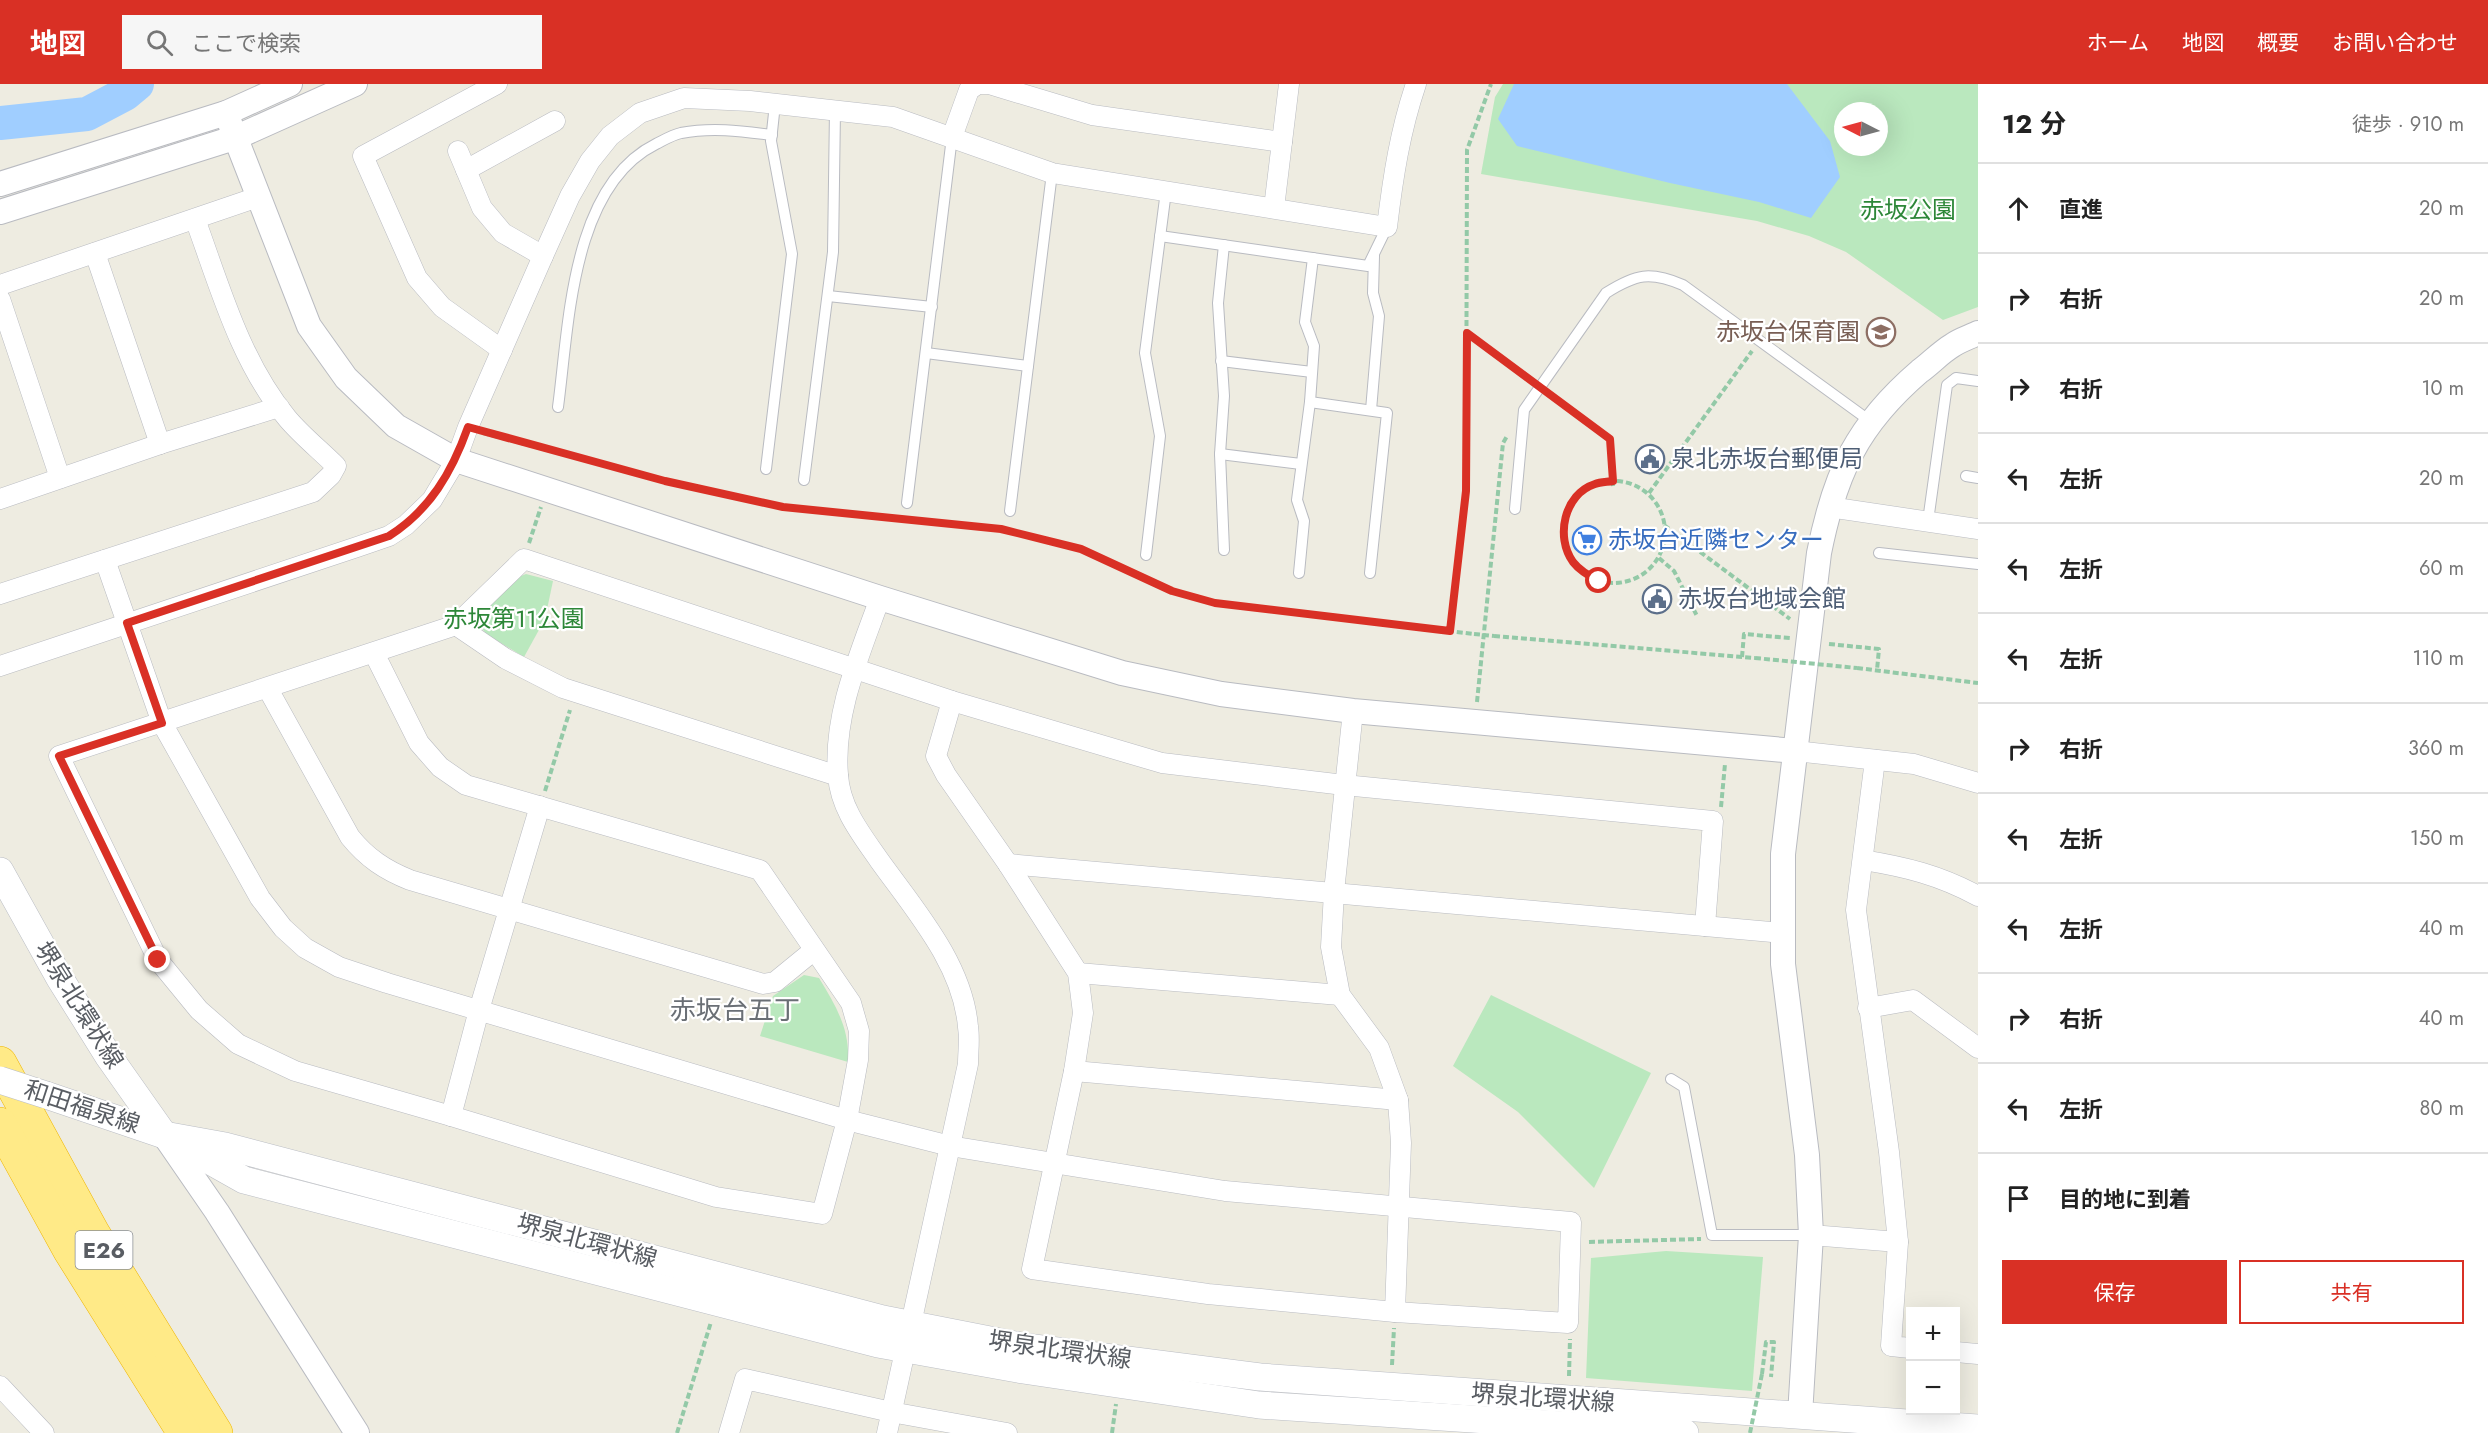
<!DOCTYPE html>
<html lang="ja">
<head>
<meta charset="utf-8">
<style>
	body { margin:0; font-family:Jost,"Noto Sans JP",sans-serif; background:#f6f6f6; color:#222 }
	.controls { position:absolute; right:18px; bottom:18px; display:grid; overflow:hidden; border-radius:0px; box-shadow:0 6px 24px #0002 }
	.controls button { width:54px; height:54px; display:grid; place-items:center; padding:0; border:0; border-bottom:2px solid #e0e0e0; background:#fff; color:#222; font:30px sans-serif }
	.compass { position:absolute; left:1834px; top:18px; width:54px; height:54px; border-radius:50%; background:#fff; box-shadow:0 6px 24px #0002; rotate:276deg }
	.stop { position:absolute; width:18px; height:18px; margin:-14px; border:4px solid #d93025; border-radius:50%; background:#fff }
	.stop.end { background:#d93025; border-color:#fff; box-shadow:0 2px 6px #0008 }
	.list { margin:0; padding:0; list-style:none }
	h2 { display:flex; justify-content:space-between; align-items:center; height:78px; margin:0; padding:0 24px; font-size:26px }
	h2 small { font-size:20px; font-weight:400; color:#767676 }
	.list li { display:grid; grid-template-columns:39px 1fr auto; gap:18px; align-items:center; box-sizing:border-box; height:90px; padding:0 24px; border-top:2px solid #e0e0e0 }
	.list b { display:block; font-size:22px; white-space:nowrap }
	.list em { font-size:20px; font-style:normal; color:#767676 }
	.actions { display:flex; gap:12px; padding:18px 24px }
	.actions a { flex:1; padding:14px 0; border:2px solid #d93025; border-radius:0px; text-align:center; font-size:21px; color:#d93025 }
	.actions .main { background:#d93025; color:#fff }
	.icon { flex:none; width:33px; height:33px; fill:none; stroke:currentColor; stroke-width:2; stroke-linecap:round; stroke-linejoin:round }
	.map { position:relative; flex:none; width:1978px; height:1349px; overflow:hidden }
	header { display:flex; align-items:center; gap:36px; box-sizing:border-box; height:84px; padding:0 30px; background:#d93025; color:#fff }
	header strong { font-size:28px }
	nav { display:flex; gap:33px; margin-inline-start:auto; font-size:21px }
	.search { width:420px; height:54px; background:#f6f6f6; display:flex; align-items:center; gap:15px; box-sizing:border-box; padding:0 21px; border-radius:0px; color:#767676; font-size:22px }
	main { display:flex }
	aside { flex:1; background:#fff }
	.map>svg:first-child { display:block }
</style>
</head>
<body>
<header>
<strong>地図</strong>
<div class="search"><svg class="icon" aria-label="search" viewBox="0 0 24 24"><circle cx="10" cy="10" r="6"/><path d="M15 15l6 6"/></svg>ここで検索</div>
<nav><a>ホーム</a><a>地図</a><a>概要</a><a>お問い合わせ</a></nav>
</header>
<main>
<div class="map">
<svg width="1978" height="1349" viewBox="0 0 1978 1349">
	<rect width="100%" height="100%" fill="#eeece1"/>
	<!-- green -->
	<g fill="#bae8be" fill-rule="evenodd">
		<path d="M1503,0H1978V223L1943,236L1846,168L1809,152L1757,137L1481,90L1495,13ZM1843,27H1879V63H1843Z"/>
		<path d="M526,490L553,497L545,535L524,573L486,550L479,540L482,527L521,492Z"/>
		<path d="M804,891L819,894C836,922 850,945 848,978L760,952L773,912Z"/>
		<path d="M1491,911L1651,989L1594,1104L1518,1028L1453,982Z"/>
		<path d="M1666,1167L1763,1173L1752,1307L1586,1294L1591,1174Z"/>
	</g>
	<!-- water -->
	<path fill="#a0ceff" d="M1514,0H1787L1830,57L1840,93L1811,134L1759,118L1670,99L1517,62L1498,35Z"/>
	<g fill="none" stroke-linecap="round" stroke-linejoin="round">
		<!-- river -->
		<path stroke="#a0ceff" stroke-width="34" d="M0,39L87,30L125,10L137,0"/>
		<!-- service casing -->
		<g stroke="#b9bbc1" stroke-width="12">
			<g id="service">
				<path d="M1160,152L1368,182L1387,143"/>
				<path d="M1224,161L1218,219L1224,312L1220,370L1224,466"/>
				<path d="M828,212L932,223"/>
				<path d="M926,269L1028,282"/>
				<path d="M1221,277L1312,288"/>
				<path d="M1310,318L1314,262L1305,238L1313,174"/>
				<path d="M558,323C569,241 571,102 656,60C664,56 672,51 681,49C712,43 741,47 772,51"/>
				<path d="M1371,326L1379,232L1373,209L1374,172"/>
				<path d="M1220,370L1301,380"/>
				<path d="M766,385L792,170L771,57L775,20"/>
				<path d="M1966,392L1978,394"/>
				<path d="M804,396L833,168L835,26"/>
				<path d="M907,419L952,53"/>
				<path d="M1515,425L1524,326L1606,209C1636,190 1650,187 1683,201L1870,337"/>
				<path d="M1010,427L1052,89"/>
				<path d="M1928,437L1947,301L1956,294L1978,297"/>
				<path d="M1879,469L1978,480"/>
				<path d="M1146,471L1160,352L1145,269L1166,107"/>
				<path d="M1299,489L1304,437L1297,416L1310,318L1387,329L1370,489"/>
				<path d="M1671,995L1684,1003L1712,1151H1811"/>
			</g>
		</g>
		<!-- minor casing -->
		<g stroke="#b9bbc1" stroke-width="21">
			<g id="minor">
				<path d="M497,0L363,72L417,194L442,223L502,266"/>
				<path d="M952,53L969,6L978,0H989L1092,31L1282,58"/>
				<path d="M458,67L482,124L503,149L543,172"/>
				<path d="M466,86L555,37"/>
				<path d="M1274,124L1289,0"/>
				<path d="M95,169L160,360"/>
				<path d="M0,201L258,113"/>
				<path d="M0,215L60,394"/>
				<path d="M0,415L160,360L279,323"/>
				<path d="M1829,423L1978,445"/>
				<path d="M105,476L162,639L260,814L283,844L305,864L339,883L387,899L847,1036L950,1062L1225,1107L1571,1138L1568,1239L1395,1228"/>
				<path d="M0,510L313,408L331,391L336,382C320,366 301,351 287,334C240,277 220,203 195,135"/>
				<path d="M880,514C860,570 833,630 838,691C840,724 861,750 879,776C914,825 963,880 968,943C970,955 968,968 968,980L887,1349"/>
				<path d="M456,541L506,575L563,604L838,692"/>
				<path d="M374,569L419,659L440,683L466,701L760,786L851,919L859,947L858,976L847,1036L822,1130L716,1113L451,1032L295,987L238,960L199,926L158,876L59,672L456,541L524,475L952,617L1162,679L1344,701L1713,737L1705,842"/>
				<path d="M0,582L357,463L389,452L406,441L432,416L456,376L468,343L543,172L570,112L590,77L610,52L640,29L684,14L750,17L893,33L1052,89L1387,143C1393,93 1400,47 1416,0"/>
				<path d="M268,605L350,753C367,774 385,786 410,796L763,900L775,898L813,867"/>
				<path d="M952,617L936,672L946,691L1008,780L1078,889L1083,929L1074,987L1032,1185L1208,1210L1395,1228L1401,1059L1398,1016L1379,964L1340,911L1331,863L1334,808L1353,627"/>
				<path d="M1795,667L1914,680L1978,699"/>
				<path d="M1875,676L1856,826L1889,1068L1898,1158L1891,1262L1910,1264"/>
				<path d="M1863,776C1906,783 1939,791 1978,812"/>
				<path d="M1008,780L1782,849"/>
				<path d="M1078,889L1340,911"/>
				<path d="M1868,924L1913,916L1978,964"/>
				<path d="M1074,987L1398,1016"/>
				<path d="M451,1032L479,926L540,722"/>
				<path d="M1811,1151L1898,1158"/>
				<path d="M1956,1268L1978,1270"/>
				<path d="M0,1302L44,1349"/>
				<path d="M729,1349L745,1295L891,1328L1007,1349"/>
			</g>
		</g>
		<!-- tertiary casing -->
		<g stroke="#b9bbc1" stroke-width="26">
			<g id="tertiary">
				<path d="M226,29L309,242L346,294L396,342L456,376L880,514L1122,589L1221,610L1353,627L1795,667"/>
				<path d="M0,100L226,29L290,0"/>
				<path d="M0,128L237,53L355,0"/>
				<path d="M164,1051L217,1128L357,1349"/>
				<path d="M1800,1331L1811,1151L1807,1071L1783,880V770L1819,469C1835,389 1857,341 1920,287C1931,279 1941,268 1953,261C1960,256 1970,253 1978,249"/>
			</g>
		</g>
		<!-- secondary casing -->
		<g stroke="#babdc4" stroke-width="28">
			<g id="secondary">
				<path d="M0,787L59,893L109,973L164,1051L244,1096L878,1260L1023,1286L1259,1321L1685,1349"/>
				<path d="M46,1011L164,1051L225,1062L883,1235L1026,1263L1260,1293L1978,1344"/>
			</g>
		</g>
		<!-- motorway casing -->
		<g stroke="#efb600" stroke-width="34">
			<g id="motorway">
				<path d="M0,979L93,1149L216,1349"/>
				<path d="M0,1040L70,1167L184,1349"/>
			</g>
		</g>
		<!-- path -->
		<g stroke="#93c9a7" stroke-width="4" stroke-dasharray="6 3" stroke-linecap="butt">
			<path d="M1467,249L1529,296"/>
			<path d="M1550,311L1610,355L1613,402"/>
			<path d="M483,349L665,397L783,423L1001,445L1081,465L1172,507L1215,519L1474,550"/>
			<circle cx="1614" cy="448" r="51"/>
			<path d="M1649,409L1752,267"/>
			<path d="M1664,441L1790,535"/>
			<path d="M529,459L541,423"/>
			<path d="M1659,474L1674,487L1697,532"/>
			<path d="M1450,547L1466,407L1467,66L1491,0"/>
			<path d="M1494,552L1755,574"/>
			<path d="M1829,560L1879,565L1877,586"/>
			<path d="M1742,573L1744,550L1790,554"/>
			<path d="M1857,584L1978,599"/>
			<path d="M1477,618L1503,359L1507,352"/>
			<path d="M545,707L570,626"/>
			<path d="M1721,723L1725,680"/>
			<path d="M1589,1158L1701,1155"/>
			<path d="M1392,1281L1394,1244"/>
			<path d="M1762,1290L1766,1258H1774L1771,1293"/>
			<path d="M1569,1292L1570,1255"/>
			<path d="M677,1349L711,1238"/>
			<path d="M1112,1349L1116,1320"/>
		</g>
		<!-- service -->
		<use href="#service" stroke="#fff" stroke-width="10"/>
		<!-- minor -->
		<use href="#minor" stroke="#fff" stroke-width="20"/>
		<!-- tertiary -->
		<use href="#tertiary" stroke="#fff" stroke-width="24"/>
		<!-- secondary -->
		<use href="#secondary" stroke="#fff" stroke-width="27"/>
		<!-- motorway -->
		<use href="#motorway" stroke="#ffea87" stroke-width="33"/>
		<!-- secondary-bridge casing -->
		<g stroke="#babdc4" stroke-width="28" stroke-linecap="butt">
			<path id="secondary-bridge" d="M0,996L46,1011"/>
		</g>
		<!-- path-bridge -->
		<g stroke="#93c9a7" stroke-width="4" stroke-dasharray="6 3" stroke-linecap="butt">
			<path d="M1474,550L1494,552"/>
			<path d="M1755,574L1857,584"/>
			<path d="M1750,1349L1762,1290"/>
		</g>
		<!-- secondary-bridge -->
		<use href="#secondary-bridge" stroke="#fff" stroke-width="27"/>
	</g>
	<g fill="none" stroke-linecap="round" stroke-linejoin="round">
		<!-- route -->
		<path stroke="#d93025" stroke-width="8" d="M158,876L59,672L162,639L127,539L389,452C430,426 452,388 468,343L665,397L783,423L1001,445L1081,465L1172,507L1215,519L1450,547L1466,407L1467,249L1610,355L1613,397C1608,398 1600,398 1595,400C1564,410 1555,453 1573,478C1580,487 1589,492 1599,497"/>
	</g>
	<!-- icons -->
	<defs>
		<g id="school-ring" transform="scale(1.5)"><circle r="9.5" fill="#fff" stroke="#8d6e63" stroke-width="1.5"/><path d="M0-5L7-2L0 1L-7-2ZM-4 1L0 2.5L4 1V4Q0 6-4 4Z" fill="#8d6e63"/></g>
		<g id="civic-ring" transform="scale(1.5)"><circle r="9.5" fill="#fff" stroke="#5c6f8a" stroke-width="1.5"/><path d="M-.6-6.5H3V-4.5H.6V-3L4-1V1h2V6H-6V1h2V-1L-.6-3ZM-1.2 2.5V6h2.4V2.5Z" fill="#5c6f8a"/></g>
		<g id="supermarket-ring" transform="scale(1.5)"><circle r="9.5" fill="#fff" stroke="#3f7fe0" stroke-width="1.5"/><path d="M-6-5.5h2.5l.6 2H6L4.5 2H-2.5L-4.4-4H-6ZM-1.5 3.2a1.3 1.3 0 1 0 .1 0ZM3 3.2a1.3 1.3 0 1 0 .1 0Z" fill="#3f7fe0"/></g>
	</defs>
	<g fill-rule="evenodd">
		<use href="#school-ring" x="1881" y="248"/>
		<use href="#civic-ring" x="1650" y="375"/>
		<use href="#supermarket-ring" x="1587" y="456"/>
		<use href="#civic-ring" x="1657" y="515"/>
	</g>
	<g text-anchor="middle" stroke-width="4.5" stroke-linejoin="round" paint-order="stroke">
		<!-- shield labels -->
		<rect fill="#fff" stroke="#8b8e92" stroke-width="1.5" x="75.5" y="1147" width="57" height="38" rx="4.5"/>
		<g font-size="22" font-weight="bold" fill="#595d63">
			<text x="104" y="1174">E26</text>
		</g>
		<!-- park labels -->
		<g font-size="24" fill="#2d8738" stroke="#fff">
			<text x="1908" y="134">赤坂公園</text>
			<text x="514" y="543">赤坂第11公園</text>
		</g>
		<!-- education labels -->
		<g font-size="24" fill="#785e54" stroke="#fff" text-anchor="end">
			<text x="1860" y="256">赤坂台保育園</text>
		</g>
		<!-- service labels -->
		<g font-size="24" fill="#4e5e75" stroke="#fff" text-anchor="start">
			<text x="1671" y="383">泉北赤坂台郵便局</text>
			<text x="1678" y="523">赤坂台地域会館</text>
		</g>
		<!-- shop labels -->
		<g font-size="24" fill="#366cbe" stroke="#fff" text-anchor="start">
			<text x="1608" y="464">赤坂台近隣センター</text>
		</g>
		<!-- street labels -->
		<g font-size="24" fill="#595d63" stroke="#fff">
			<text transform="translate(79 921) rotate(58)" y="8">堺泉北環状線</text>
			<text transform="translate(82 1023) rotate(18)" y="8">和田福泉線</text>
			<text transform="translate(587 1157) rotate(15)" y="8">堺泉北環状線</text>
			<text transform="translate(1060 1266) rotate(8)" y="8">堺泉北環状線</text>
			<text transform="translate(1543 1314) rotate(4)" y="8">堺泉北環状線</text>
		</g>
		<!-- neighbourhood labels -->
		<g font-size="26" fill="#6a6f75" stroke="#fff">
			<text x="735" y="935">赤坂台五丁</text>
		</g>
	</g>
</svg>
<div class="controls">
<button>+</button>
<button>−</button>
</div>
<svg class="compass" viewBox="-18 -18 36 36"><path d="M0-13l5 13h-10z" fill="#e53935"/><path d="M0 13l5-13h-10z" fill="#767676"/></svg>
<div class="stop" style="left:1599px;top:497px"></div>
<div class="stop end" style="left:158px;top:876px"></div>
</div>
<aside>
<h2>12 分<small>徒歩 · 910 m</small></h2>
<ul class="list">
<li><svg class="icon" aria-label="ahead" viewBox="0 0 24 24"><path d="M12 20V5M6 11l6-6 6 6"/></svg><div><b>直進</b></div><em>20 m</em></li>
<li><svg class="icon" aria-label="right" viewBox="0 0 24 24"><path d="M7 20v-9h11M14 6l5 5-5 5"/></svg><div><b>右折</b></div><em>20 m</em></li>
<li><svg class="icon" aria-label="right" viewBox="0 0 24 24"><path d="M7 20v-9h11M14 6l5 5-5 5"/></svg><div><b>右折</b></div><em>10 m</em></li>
<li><svg class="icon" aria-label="left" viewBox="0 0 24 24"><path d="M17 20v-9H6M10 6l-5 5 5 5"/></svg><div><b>左折</b></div><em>20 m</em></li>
<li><svg class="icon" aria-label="left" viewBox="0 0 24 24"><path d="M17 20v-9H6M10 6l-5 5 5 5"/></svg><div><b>左折</b></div><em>60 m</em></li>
<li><svg class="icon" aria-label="left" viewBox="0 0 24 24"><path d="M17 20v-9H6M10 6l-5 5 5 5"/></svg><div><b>左折</b></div><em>110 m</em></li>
<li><svg class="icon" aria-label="right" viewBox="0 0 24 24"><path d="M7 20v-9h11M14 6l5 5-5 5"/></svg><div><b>右折</b></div><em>360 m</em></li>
<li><svg class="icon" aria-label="left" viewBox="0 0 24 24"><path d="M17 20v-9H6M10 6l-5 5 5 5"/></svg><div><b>左折</b></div><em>150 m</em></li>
<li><svg class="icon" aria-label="left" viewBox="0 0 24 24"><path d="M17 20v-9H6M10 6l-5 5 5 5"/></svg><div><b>左折</b></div><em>40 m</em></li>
<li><svg class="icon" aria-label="right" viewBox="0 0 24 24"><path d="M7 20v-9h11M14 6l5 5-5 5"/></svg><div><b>右折</b></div><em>40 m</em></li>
<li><svg class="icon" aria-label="left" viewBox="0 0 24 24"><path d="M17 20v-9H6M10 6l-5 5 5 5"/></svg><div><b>左折</b></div><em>80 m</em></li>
<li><svg class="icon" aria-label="arrive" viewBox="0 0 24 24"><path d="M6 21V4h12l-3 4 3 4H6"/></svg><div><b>目的地に到着</b></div></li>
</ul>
<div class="actions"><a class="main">保存</a><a>共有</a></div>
</aside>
</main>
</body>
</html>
